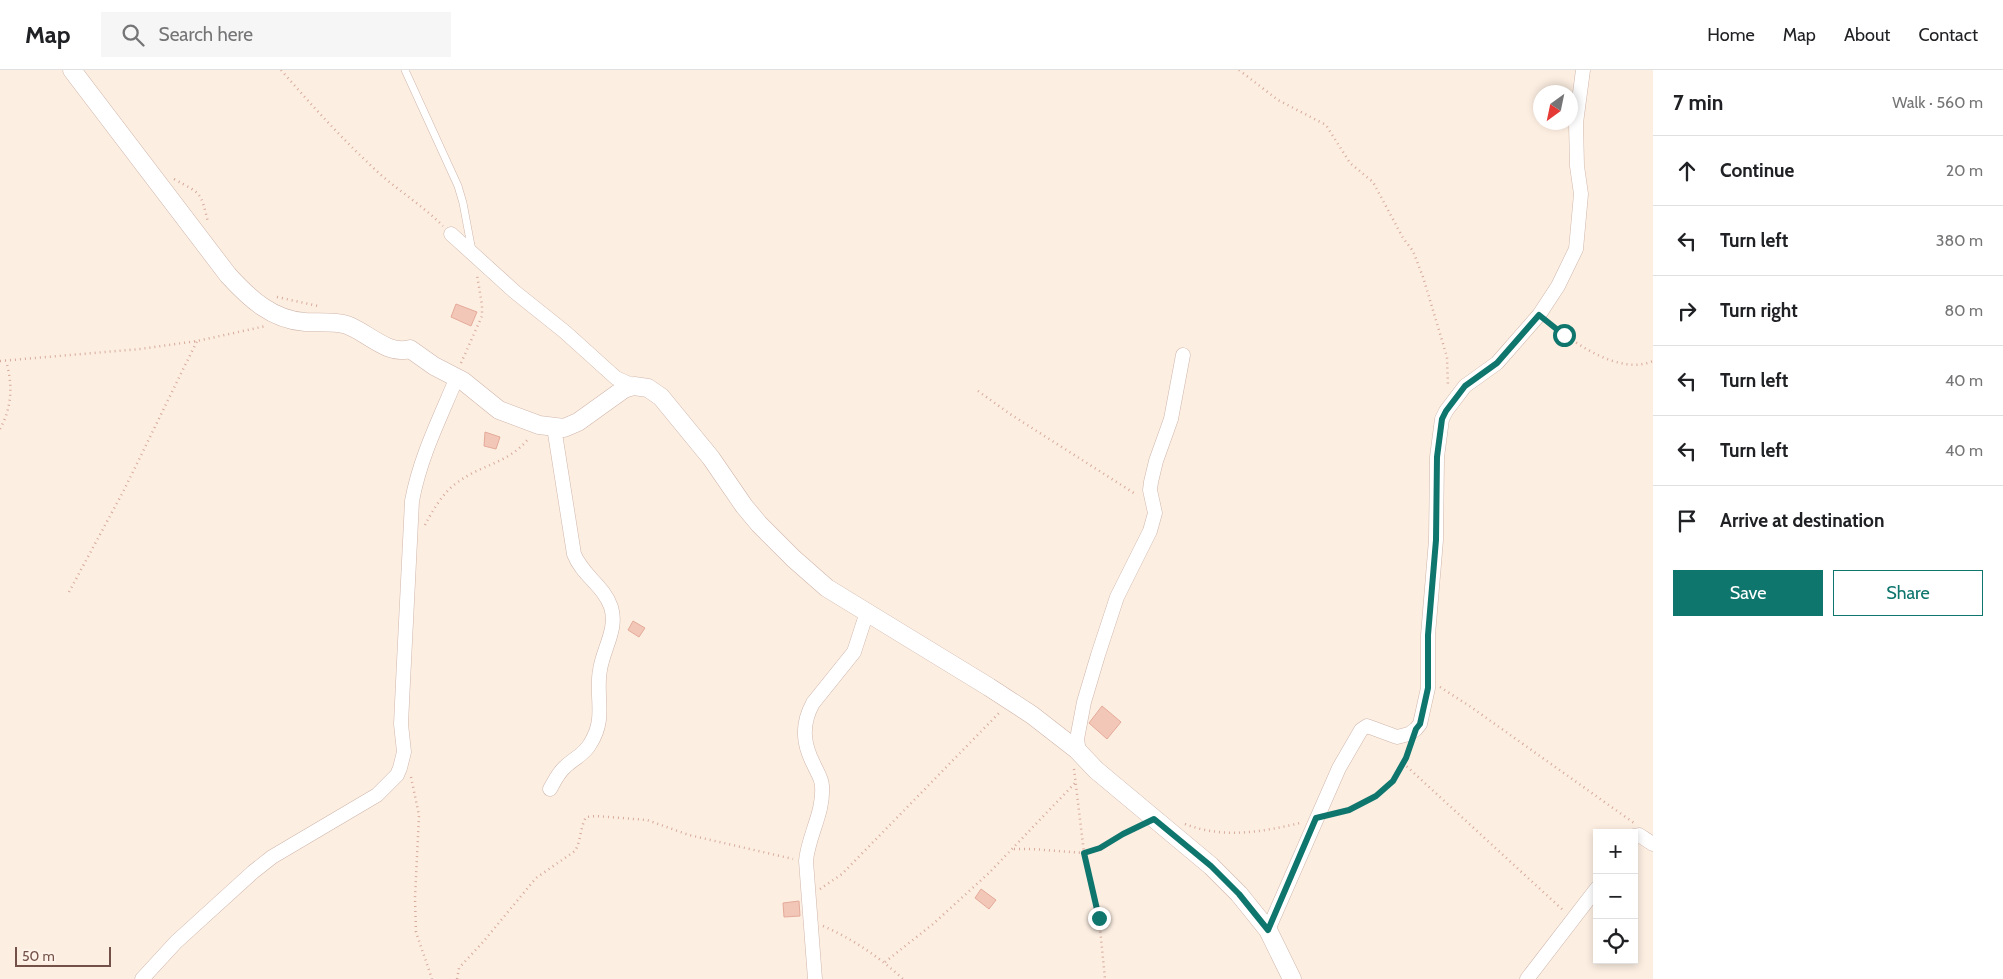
<!DOCTYPE html>
<html lang="en">
<head>
<meta charset="utf-8">
<style>
	body { margin:0; font-family:Cabin,sans-serif; background:#f6f6f6; color:#202124 }
	.controls { position:absolute; right:15px; bottom:15px; display:grid; overflow:hidden; border-radius:0px; box-shadow:0 2px 8px #0003 }
	.controls button { width:45px; height:45px; display:grid; place-items:center; padding:0; border:0; border-bottom:1px solid #e0e0e0; background:#fff; color:#202124; font:25px sans-serif }
	.compass { position:absolute; left:1533px; top:15px; width:45px; height:45px; border-radius:50%; background:#fff; box-shadow:0 2px 8px #0003; rotate:213deg }
	.scale { position:absolute; left:15px; bottom:12px; width:96px; box-sizing:border-box; padding-left:5px; border:2px solid #745148; border-top:0; font-size:14px; line-height:18px; white-space:nowrap; color:#745148; -webkit-text-stroke:4px #fff2e8; paint-order:stroke }
	.stop { position:absolute; width:15px; height:15px; margin:-11px; border:4px solid #0f766e; border-radius:50%; background:#fff }
	.stop.end { background:#0f766e; border-color:#fff; box-shadow:0 1px 5px #0008 }
	.list { margin:0; padding:0; list-style:none }
	h2 { display:flex; justify-content:space-between; align-items:center; height:65px; margin:0; padding:0 20px; font-size:21px }
	h2 small { font-size:16px; font-weight:400; color:#757577 }
	.list li { display:grid; grid-template-columns:32px 1fr auto; gap:15px; align-items:center; box-sizing:border-box; height:70px; padding:0 20px; border-top:1px solid #e0e0e0 }
	.list b { display:block; font-size:19px; white-space:nowrap }
	.list em { font-size:16px; font-style:normal; color:#757577 }
	.actions { display:flex; gap:10px; padding:15px 20px }
	.actions a { flex:1; padding:11px 0; border:1px solid #0f766e; border-radius:0px; text-align:center; font-size:18px; color:#0f766e }
	.actions .main { background:#0f766e; color:#fff }
	.icon { flex:none; width:28px; height:28px; fill:none; stroke:currentColor; stroke-width:2; stroke-linecap:round; stroke-linejoin:round }
	.map { position:relative; flex:none; width:1653px; height:909px; overflow:hidden }
	header { display:flex; align-items:center; gap:30px; box-sizing:border-box; height:70px; padding:0 25px; background:#fff; border-bottom:1px solid #e0e0e0 }
	header strong { font-size:24px }
	nav { display:flex; gap:28px; margin-inline-start:auto; font-size:18px }
	.search { width:350px; height:45px; background:#f6f6f6; display:flex; align-items:center; gap:12px; box-sizing:border-box; padding:0 18px; border-radius:0px; color:#757577; font-size:19px }
	main { display:flex }
	aside { flex:1; background:#fff }
	.map>svg:first-child { display:block }
</style>
</head>
<body>
<header>
<strong>Map</strong>
<div class="search"><svg class="icon" aria-label="search" viewBox="0 0 24 24"><circle cx="10" cy="10" r="6"/><path d="M15 15l6 6"/></svg>Search here</div>
<nav><a>Home</a><a>Map</a><a>About</a><a>Contact</a></nav>
</header>
<main>
<div class="map">
<svg width="1653" height="909" viewBox="0 0 1653 909">
	<rect width="100%" height="100%" fill="#fceee1"/>
	<!-- building -->
	<g fill="#f2c7b8" stroke="#e5aa99">
		<path d="M456,234L477,242L471,256L451,247Z"/>
		<path d="M485,362L500,367L496,379L484,376Z"/>
		<path d="M633,551L645,558L639,567L628,560Z"/>
		<path d="M1102,636L1121,652L1107,669L1089,653Z"/>
		<path d="M981,819L996,830L989,839L975,828Z"/>
		<path d="M799,831L800,846L784,847L783,833Z"/>
	</g>
	<g fill="none" stroke-linecap="round" stroke-linejoin="round">
		<!-- service casing -->
		<g stroke="#d0b6ab" stroke-width="8">
			<path id="service" d="M405,0L458,116L463,133L472,181"/>
		</g>
		<!-- minor casing -->
		<g stroke="#d0b6ab" stroke-width="15">
			<g id="minor">
				<path d="M451,164L515,222L565,262L616,308L634,316"/>
				<path d="M1079,682L1077,669L1084,632L1098,585L1117,527L1150,461L1155,443L1150,420L1151,412L1156,391L1171,349L1183,285"/>
				<path d="M550,719C554,712 558,703 565,697C573,689 585,684 590,674C607,648 595,627 600,600C603,579 618,559 611,537C604,516 582,505 574,484L554,357"/>
				<path d="M1634,766L1639,765L1653,774"/>
				<path d="M1268,860L1339,698L1361,660L1367,656L1397,667L1409,664L1416,659L1420,654L1428,618V565L1436,470L1437,387L1442,349L1446,341L1465,316L1497,293L1539,245L1558,216L1576,179L1581,124L1577,96L1576,53L1583,0"/>
				<path d="M142,909L176,872L253,802L272,787L377,725L397,705L400,698L404,682L401,654L403,612L412,431C420,387 440,348 457,307"/>
				<path d="M815,909L806,791C808,766 824,743 822,716C822,709 817,702 814,695C803,674 801,655 813,633L854,582L867,542"/>
				<path d="M1527,909L1597,818"/>
			</g>
		</g>
		<!-- tertiary casing -->
		<g stroke="#d0b6ab" stroke-width="19">
			<path id="tertiary" d="M72,0L228,205C249,228 272,250 305,252C317,253 335,251 347,255C367,262 388,286 410,279L434,296L463,311L499,340L539,355L564,358L578,352L624,319L634,316L648,318L661,327L711,388L744,436L759,454L794,489L827,518L989,617L1032,645L1077,680L1096,700L1211,796L1239,824L1268,860L1292,909"/>
		</g>
		<!-- path -->
		<g stroke="#d7aa9c" stroke-width="2.5" stroke-dasharray="1 4" stroke-linecap="butt">
			<path d="M281,0C313,37 345,72 381,105C402,123 424,137 443,156"/>
			<path d="M1239,0L1278,30L1326,55L1350,93L1373,112L1403,168L1413,181L1423,207L1447,287L1448,317"/>
			<path d="M174,109C202,125 200,120 208,152"/>
			<path d="M277,227L318,236"/>
			<path d="M1548,252C1573,272 1619,306 1653,291"/>
			<path d="M0,291L140,279L197,271L266,256"/>
			<path d="M461,293L482,246V235L477,205"/>
			<path d="M978,321L1010,344L1137,425"/>
			<path d="M0,359C12,337 13,315 6,291"/>
			<path d="M425,455C433,440 443,422 458,412C482,394 508,394 529,368"/>
			<path d="M69,522L124,420L197,271"/>
			<path d="M1440,617L1471,637L1634,753"/>
			<path d="M1403,693L1564,841"/>
			<path d="M1074,699L1084,783L1099,848L1105,909"/>
			<path d="M411,707L419,745L415,828L416,862L432,909"/>
			<path d="M1334,743C1375,734 1396,715 1410,676"/>
			<path d="M1185,754C1223,769 1262,762 1300,753"/>
			<path d="M1014,779H1032L1084,783L1093,781L1141,755"/>
			<path d="M820,819L842,804L1001,641"/>
			<path d="M823,856C853,869 879,887 903,909"/>
			<path d="M885,892L933,854L989,803L1076,712"/>
			<path d="M457,909L459,898L483,872L536,808L575,781C581,771 580,758 586,747L596,746L647,750L689,765L793,789"/>
		</g>
		<!-- service -->
		<use href="#service" stroke="#fff" stroke-width="7"/>
		<!-- minor -->
		<use href="#minor" stroke="#fff" stroke-width="14"/>
		<!-- tertiary -->
		<use href="#tertiary" stroke="#fff" stroke-width="18"/>
	</g>
	<g fill="none" stroke-linecap="round" stroke-linejoin="round">
		<!-- route -->
		<path stroke="#0f766e" stroke-width="6" d="M1099,848L1084,783L1100,778L1123,764L1154,749L1211,796L1239,824L1268,860L1316,748L1349,740L1376,726L1393,711L1406,688L1416,659L1420,654L1428,618V565L1436,470L1437,387L1442,349L1446,341L1465,316L1497,293L1539,245L1564,265"/>
	</g>
</svg>
<div class="controls">
<button>+</button>
<button>−</button>
<button><svg class="icon" aria-label="locate" viewBox="0 0 24 24"><circle cx="12" cy="12" r="6"/><path d="M12 2v4M12 18v4M2 12h4M18 12h4"/></svg></button>
</div>
<svg class="compass" viewBox="-18 -18 36 36"><path d="M0-13l5 13h-10z" fill="#e53935"/><path d="M0 13l5-13h-10z" fill="#757577"/></svg>
<div class="scale">50 m</div>
<div class="stop" style="left:1564px;top:265px"></div>
<div class="stop end" style="left:1099px;top:848px"></div>
</div>
<aside>
<h2>7 min<small>Walk · 560 m</small></h2>
<ul class="list">
<li><svg class="icon" aria-label="ahead" viewBox="0 0 24 24"><path d="M12 20V5M6 11l6-6 6 6"/></svg><div><b>Continue</b></div><em>20 m</em></li>
<li><svg class="icon" aria-label="left" viewBox="0 0 24 24"><path d="M17 20v-9H6M10 6l-5 5 5 5"/></svg><div><b>Turn left</b></div><em>380 m</em></li>
<li><svg class="icon" aria-label="right" viewBox="0 0 24 24"><path d="M7 20v-9h11M14 6l5 5-5 5"/></svg><div><b>Turn right</b></div><em>80 m</em></li>
<li><svg class="icon" aria-label="left" viewBox="0 0 24 24"><path d="M17 20v-9H6M10 6l-5 5 5 5"/></svg><div><b>Turn left</b></div><em>40 m</em></li>
<li><svg class="icon" aria-label="left" viewBox="0 0 24 24"><path d="M17 20v-9H6M10 6l-5 5 5 5"/></svg><div><b>Turn left</b></div><em>40 m</em></li>
<li><svg class="icon" aria-label="arrive" viewBox="0 0 24 24"><path d="M6 21V4h12l-3 4 3 4H6"/></svg><div><b>Arrive at destination</b></div></li>
</ul>
<div class="actions"><a class="main">Save</a><a>Share</a></div>
</aside>
</main>
</body>
</html>
